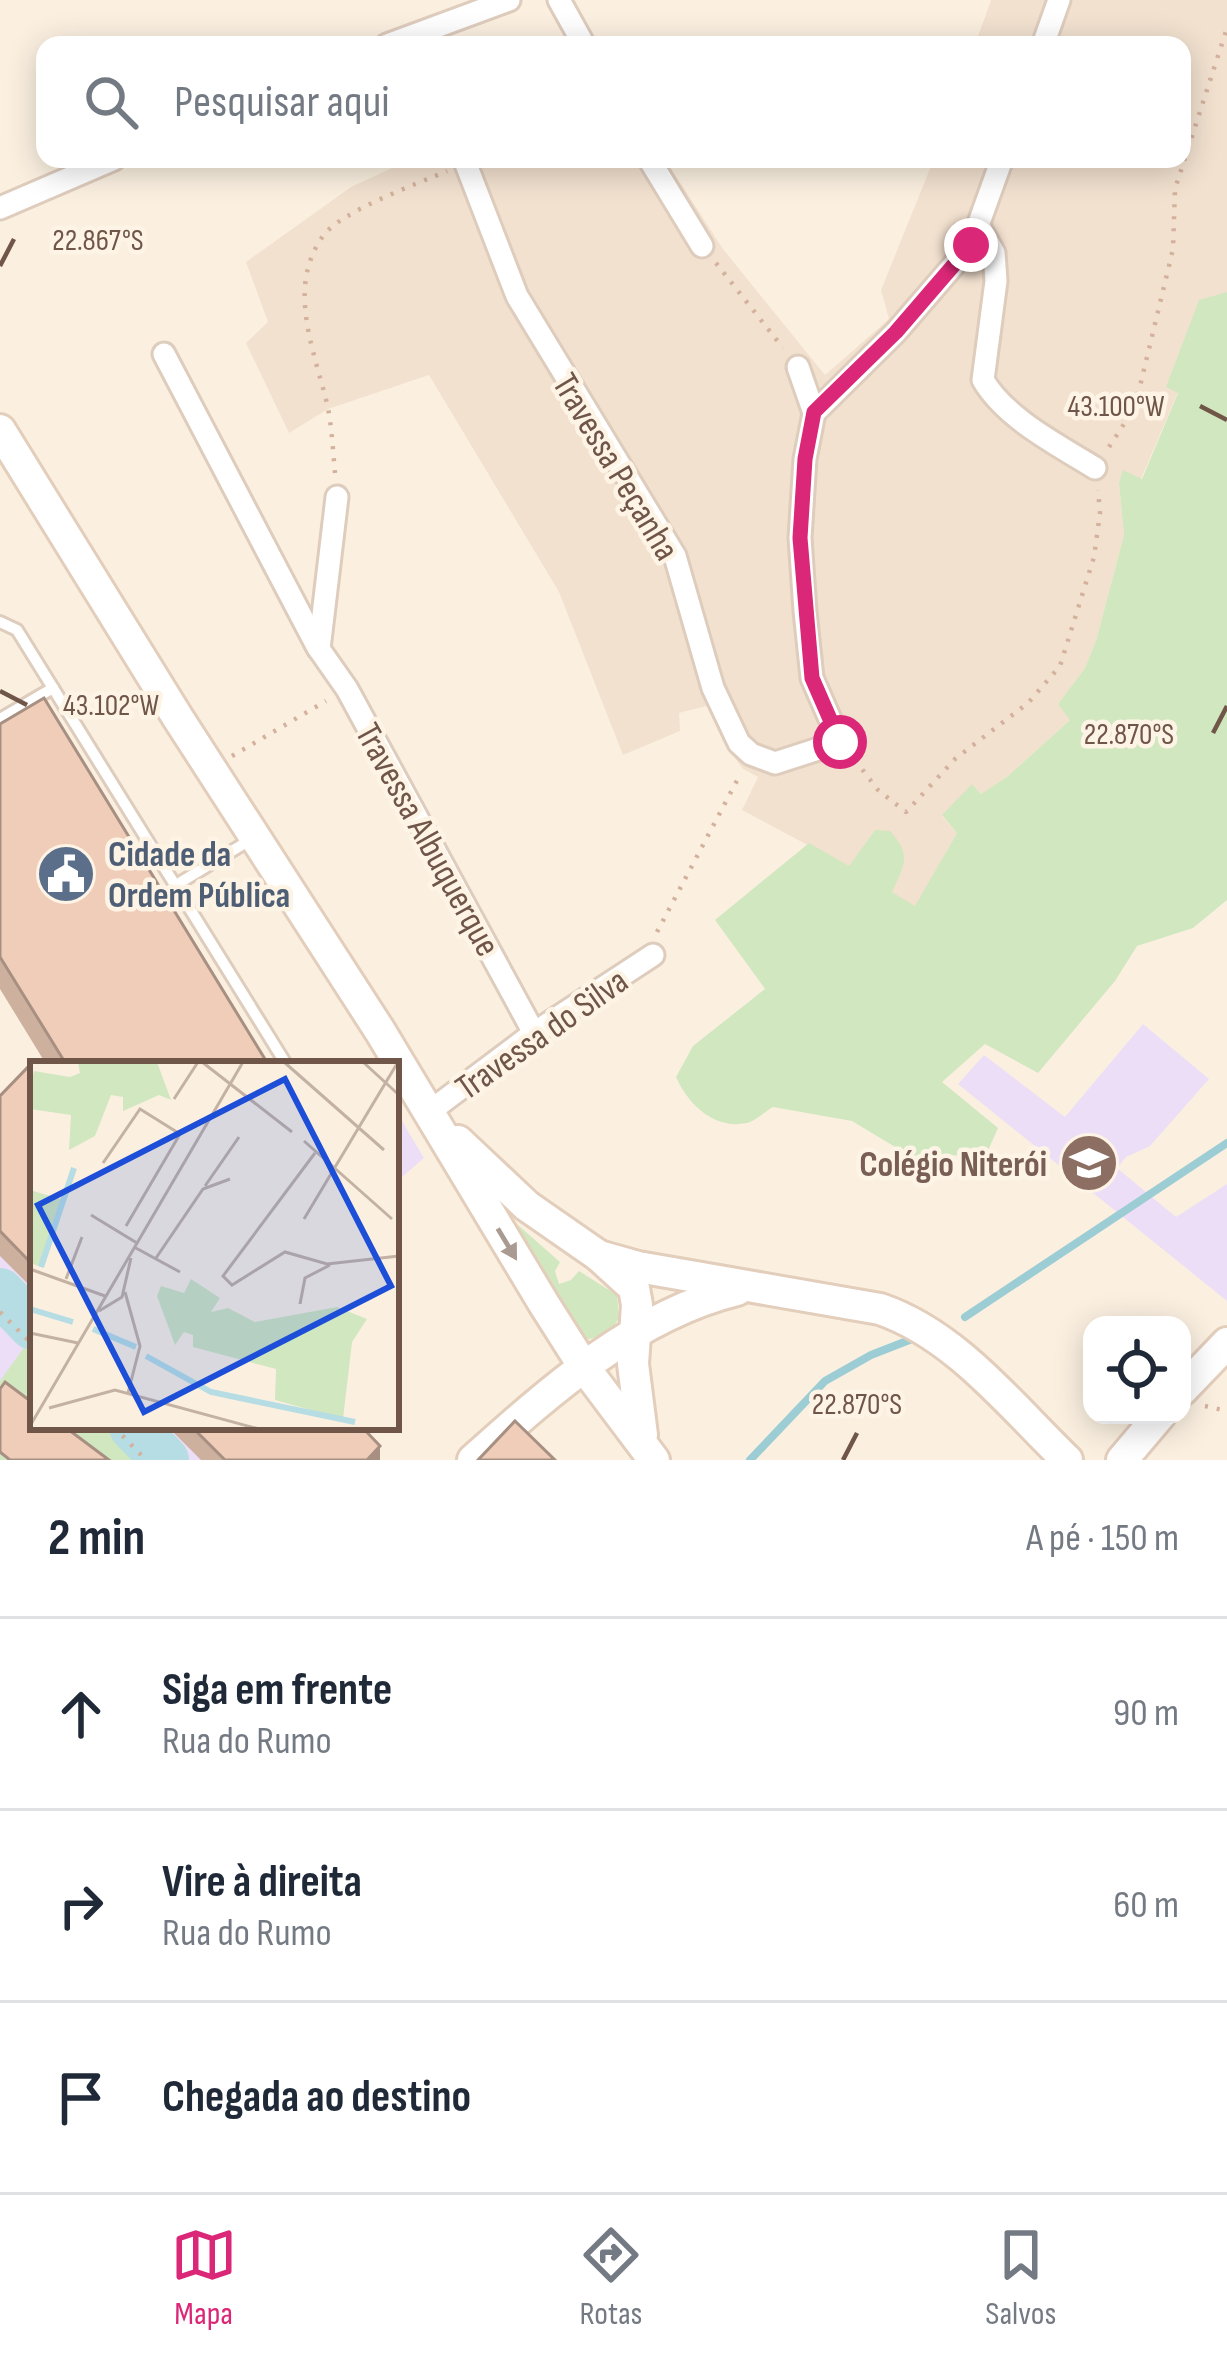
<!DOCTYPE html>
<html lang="pt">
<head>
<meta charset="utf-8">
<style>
	body { margin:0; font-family:"Sofia Sans Condensed",sans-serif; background:#f2f2f3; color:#1f2937 }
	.controls { position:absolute; right:36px; bottom:36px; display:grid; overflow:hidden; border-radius:24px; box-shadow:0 6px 30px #0003 }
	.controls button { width:108px; height:108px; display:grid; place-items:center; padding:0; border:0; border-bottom:3px solid #e0e1e3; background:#fff; color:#1f2937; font:60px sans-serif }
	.stop { position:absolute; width:36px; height:36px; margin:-27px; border:9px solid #db2777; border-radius:50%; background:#fff }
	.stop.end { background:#db2777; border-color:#fff; box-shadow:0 3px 12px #0008 }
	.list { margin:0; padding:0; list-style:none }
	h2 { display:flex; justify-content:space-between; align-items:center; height:156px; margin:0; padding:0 48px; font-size:51px }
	h2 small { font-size:39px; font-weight:400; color:#747a83 }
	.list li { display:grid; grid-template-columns:78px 1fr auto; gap:36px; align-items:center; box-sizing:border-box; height:192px; padding:0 48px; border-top:3px solid #e0e1e3 }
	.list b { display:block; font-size:45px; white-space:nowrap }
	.list p { margin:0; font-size:39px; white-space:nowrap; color:#747a83 }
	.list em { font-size:39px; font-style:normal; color:#747a83 }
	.icon { flex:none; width:66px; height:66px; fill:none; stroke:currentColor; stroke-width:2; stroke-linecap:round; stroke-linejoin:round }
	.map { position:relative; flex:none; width:1227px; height:1460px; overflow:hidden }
	.search { position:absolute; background:#fff; box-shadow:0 6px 30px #0003; left:36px; right:36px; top:36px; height:132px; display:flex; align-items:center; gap:30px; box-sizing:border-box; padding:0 42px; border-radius:24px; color:#747a83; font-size:45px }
	.sheet { height:732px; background:#fff }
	nav { display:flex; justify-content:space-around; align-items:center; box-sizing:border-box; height:168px; border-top:3px solid #e0e1e3; background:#fff; font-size:33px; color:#747a83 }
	nav a { display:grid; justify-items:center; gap:6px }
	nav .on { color:#db2777 }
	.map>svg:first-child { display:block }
</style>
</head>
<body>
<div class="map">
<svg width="1227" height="1460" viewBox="0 0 1227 1460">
	<rect width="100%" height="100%" fill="#fbf0e0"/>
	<!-- residential -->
	<path fill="#f2e1cf" d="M991,0H1227V292L1199,301L1167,387L1178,392L1141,479L1124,471L1119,483L1124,535L1096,641L1085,668L1058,704L1071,719L1008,776L981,794L973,785L942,816L957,833L915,907L892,892L875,830L849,867L742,810L758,777L743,769L725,745L707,706L679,713L680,731L623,755L559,592L429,375L328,409L289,433L246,343L268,322L246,262L351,187L412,159H665L723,249L825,375L889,319L881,290L934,159H1182V45H975Z"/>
	<!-- education -->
	<g fill="#eddef7">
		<path d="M1143,1024L1209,1079L1150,1146L1126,1157L1117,1168L1176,1217L1227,1184V1301L958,1084L984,1055L1065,1117Z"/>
		<path d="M33,1080V1427H340L370,1460H0V1113Z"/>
		<path d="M396,1111L424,1158L396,1182Z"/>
	</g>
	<!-- green -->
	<g fill="#d1e7c0">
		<path d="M1227,292V900L1193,928L1137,946L1115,981L1038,1073L985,1044L942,1082L998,1128L986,1155L910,1156L852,1121L773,1107C766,1111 755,1121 747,1123C714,1130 688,1104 676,1077L693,1046L765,989L715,920L809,843L849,866L875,830L890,831C912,856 905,863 892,892L915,906L957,833L942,815L972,784L981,794L1008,776L1070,720L1058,704L1085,668L1096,641L1124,535L1119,483L1123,470L1142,479L1178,393L1166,387L1199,300Z"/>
		<path d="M485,1196L560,1262L555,1271L559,1284L571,1280L579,1271L617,1295L619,1318L610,1333L586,1340L576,1336Z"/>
		<path d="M33,1335V1427H133L165,1460H0V1381Z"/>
	</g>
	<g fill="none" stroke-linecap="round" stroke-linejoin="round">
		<!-- stream -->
		<g stroke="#9dcdd4" stroke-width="8">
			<path d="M965,1317L1227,1143"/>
			<path d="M750,1460L825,1381L871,1355L912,1339"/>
		</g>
		<!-- river -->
		<g stroke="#b6dde3" stroke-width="48">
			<path d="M0,1292L33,1326"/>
			<path d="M133,1427L165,1460"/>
		</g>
		<!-- lane casing -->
		<g stroke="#deccbd" stroke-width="16">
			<g id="lane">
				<path d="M0,622L17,630L286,1064"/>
				<path d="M0,719L53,688"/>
				<path d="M176,885L250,840"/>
			</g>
		</g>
		<!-- street casing -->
		<g stroke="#deccbd" stroke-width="27">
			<g id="street">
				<path d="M559,0L584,45"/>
				<path d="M387,45L509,0"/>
				<path d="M1043,45L1059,0"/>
				<path d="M464,159L517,296L675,556L713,688L739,743L751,754L775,763L840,742L812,678L805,611L800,538L805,459L814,413L896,332L971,245L1002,159"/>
				<path d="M649,159L702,246"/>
				<path d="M0,208L114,159"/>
				<path d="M980,228L994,253L996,281L983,380C1006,419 1058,445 1095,468"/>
				<path d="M164,354L318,648"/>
				<path d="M798,367L814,413"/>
				<path d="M337,497L319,649L347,689L534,1033"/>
				<path d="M429,1112L534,1033L653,955"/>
			</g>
		</g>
		<!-- secondary casing -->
		<g stroke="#e3cdbb" stroke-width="36">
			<g id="secondary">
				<path d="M0,430L178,718L380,1031L544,1304L584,1367L654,1460"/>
				<path d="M458,1141L527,1206L599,1256L634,1288L637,1305L633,1364L642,1435"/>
				<path d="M599,1256L638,1267L880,1309C956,1335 1010,1405 1067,1460"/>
				<path d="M1182,1390L1227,1343"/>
				<path d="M473,1460C550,1391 635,1315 737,1290"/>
				<path d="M1122,1460L1160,1415"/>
			</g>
		</g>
		<!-- path -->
		<g stroke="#d3b19d" stroke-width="4.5" stroke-dasharray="3 9" stroke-linecap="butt">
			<path d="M716,263L783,348"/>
			<path d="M1109,447L1135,407L1173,249L1175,189L1227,28"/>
			<path d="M335,473C333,452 332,429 328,408C316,354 285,289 323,236C341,211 417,184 447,171"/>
			<path d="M232,756L326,701"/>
			<path d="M855,760L878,790L906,812L955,759L1028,703L1060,666L1094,557L1100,513L1098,490"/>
			<path d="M657,932L741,773"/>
			<path d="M0,1312L33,1345"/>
			<path d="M1205,1406L1227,1411"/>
			<path d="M114,1427L146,1460"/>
		</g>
		<!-- lane -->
		<use href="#lane" stroke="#fff" stroke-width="10"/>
		<!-- street -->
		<use href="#street" stroke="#fff" stroke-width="21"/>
		<!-- secondary -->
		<use href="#secondary" stroke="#fff" stroke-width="30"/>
	</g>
	<!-- wall -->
	<g fill="#ceb09f">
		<path d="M0,724L268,1064H46L0,989Z"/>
		<path d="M33,1070V1289L0,1256V1096Z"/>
		<path d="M168,1427H362L380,1460H201Z"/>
	</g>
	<!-- shaded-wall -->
	<path fill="#a79082" d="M380,1446V1460H367Z"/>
	<!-- building -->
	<g fill="#efcdb9" stroke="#a79082" stroke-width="3">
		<path d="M44,698L268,1064H66L0,957V724Z"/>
		<path d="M29,1066L33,1070V1265L0,1231V1096Z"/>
		<path d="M5,1382L33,1403V1427H65L109,1460H10L0,1452V1389Z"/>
		<path d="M515,1421L555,1460H478Z"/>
		<path d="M192,1427H362L380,1446L367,1460H225Z"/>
	</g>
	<!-- one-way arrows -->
	<defs><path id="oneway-solid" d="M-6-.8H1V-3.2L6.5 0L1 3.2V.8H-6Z" transform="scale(3)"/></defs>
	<use fill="#a99a92" href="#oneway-solid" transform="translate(507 1244) rotate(59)"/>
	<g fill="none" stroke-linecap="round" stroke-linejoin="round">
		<!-- route -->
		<path stroke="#db2777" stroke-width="15" d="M840,742L812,678L800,538L805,459L814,412L896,332L971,245"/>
	</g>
	<!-- ticks -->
	<path fill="none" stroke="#705649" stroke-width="4.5" d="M0,266L14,239M1200,406L1227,420M0,691L27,705M1213,733L1227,706M843,1460L857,1433"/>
	<!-- icons -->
	<defs>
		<g id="civic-disc" transform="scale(3)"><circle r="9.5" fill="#5c6f8a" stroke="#fef4e6"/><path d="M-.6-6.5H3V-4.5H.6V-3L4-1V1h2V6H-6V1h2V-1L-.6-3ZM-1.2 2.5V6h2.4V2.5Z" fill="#fff"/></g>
		<g id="school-disc" transform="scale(3)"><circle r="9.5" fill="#8d6e63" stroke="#fef4e6"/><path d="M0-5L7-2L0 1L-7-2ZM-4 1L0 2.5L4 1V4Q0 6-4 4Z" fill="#fff"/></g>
	</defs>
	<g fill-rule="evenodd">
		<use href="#civic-disc" x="66" y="874"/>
		<use href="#school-disc" x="1089" y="1163"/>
	</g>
	<g text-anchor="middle" stroke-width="9" stroke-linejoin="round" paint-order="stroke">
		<!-- street labels -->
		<g font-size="36" fill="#705649" stroke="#fef4e6">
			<text transform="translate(617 466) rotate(59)" y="13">Travessa Peçanha</text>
			<text transform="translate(429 839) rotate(61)" y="13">Travessa Albuquerque</text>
			<text transform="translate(541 1033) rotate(-35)" y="13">Travessa do Silva</text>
		</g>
		<!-- service labels -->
		<g font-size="36" font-weight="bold" fill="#4e5e75" stroke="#fef4e6" text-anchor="start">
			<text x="108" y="866">Cidade da<tspan x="108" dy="41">Ordem Pública</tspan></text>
		</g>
		<!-- education labels -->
		<g font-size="36" font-weight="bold" fill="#785e54" stroke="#fef4e6" text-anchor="end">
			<text x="1047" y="1176">Colégio Niterói</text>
		</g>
	</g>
	<!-- overview -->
	<g transform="translate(30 1061)">
		<rect width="369" height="369" fill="#fbf0e0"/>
		<path d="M48,1H127L141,39L129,34L93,50V36L81,34L65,75L39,89L41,54L0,48V30L4,10L40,16L50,12ZM0,129L34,139L11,206L0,202ZM161,218L190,237L181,251L198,247L225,261L307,246L337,258L322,281L313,358L245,339L246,308L163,286V274L154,271L145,284L127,235L131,225L154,232Z" fill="#d1e7c0"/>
		<path fill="none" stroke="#b6dde3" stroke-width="6" d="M11,206L44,107M0,248L43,261M63,268L106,286M116,295L181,331L325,361"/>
		<path fill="none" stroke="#c3b2a4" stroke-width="3" d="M172,1L262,71M254,1L354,89M333,1L369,34M144,38L168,1M274,80L362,158M285,92L193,215L202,224L255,191L297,203L369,195M73,102L110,48L150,73L96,165M175,125L209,76M61,154L107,182M274,158L368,1M104,186L150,211M126,197L173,128L200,118M0,208L75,235M36,218L52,176M95,231L110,285L98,332M270,243L275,217L300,204M69,250L92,236L101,197M0,272L48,282M19,347L85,329L229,368M0,365L213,1"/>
		<path fill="#1d4ed8" fill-opacity="0.15" stroke="#1d4ed8" stroke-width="6" d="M255,18L361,225L114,351L8,144Z"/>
		<rect width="369" height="369" fill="none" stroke="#705649" stroke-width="6"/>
	</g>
	<g font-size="30" text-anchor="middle" fill="#705649" stroke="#fef4e6" stroke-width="9" stroke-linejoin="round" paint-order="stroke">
		<text x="98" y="250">22.867°S</text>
		<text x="1116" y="416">43.100°W</text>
		<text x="111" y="715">43.102°W</text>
		<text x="1129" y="744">22.870°S</text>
		<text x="857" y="1414">22.870°S</text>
	</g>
</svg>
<div class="controls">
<button><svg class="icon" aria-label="locate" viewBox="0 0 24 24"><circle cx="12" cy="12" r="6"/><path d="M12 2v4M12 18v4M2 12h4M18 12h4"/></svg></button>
</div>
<div class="stop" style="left:840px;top:742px"></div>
<div class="stop end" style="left:971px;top:245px"></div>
<div class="search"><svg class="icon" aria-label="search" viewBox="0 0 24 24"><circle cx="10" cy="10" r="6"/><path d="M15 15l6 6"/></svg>Pesquisar aqui</div>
</div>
<section class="sheet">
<h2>2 min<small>A pé · 150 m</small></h2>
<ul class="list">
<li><svg class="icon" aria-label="ahead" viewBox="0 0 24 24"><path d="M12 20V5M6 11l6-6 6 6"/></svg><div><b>Siga em frente</b><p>Rua do Rumo</p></div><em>90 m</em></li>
<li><svg class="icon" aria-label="right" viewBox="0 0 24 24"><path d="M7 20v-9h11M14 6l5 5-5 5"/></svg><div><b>Vire à direita</b><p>Rua do Rumo</p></div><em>60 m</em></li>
<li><svg class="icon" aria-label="arrive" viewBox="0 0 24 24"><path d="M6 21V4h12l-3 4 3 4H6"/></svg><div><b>Chegada ao destino</b></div></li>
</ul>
</section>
<nav>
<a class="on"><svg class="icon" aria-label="map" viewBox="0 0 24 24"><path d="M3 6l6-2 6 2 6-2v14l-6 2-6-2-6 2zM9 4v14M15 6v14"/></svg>Mapa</a>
<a><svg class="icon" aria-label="directions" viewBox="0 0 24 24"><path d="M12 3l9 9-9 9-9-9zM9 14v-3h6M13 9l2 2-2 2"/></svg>Rotas</a>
<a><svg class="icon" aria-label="saved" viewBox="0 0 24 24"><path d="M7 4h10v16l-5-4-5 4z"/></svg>Salvos</a>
</nav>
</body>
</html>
